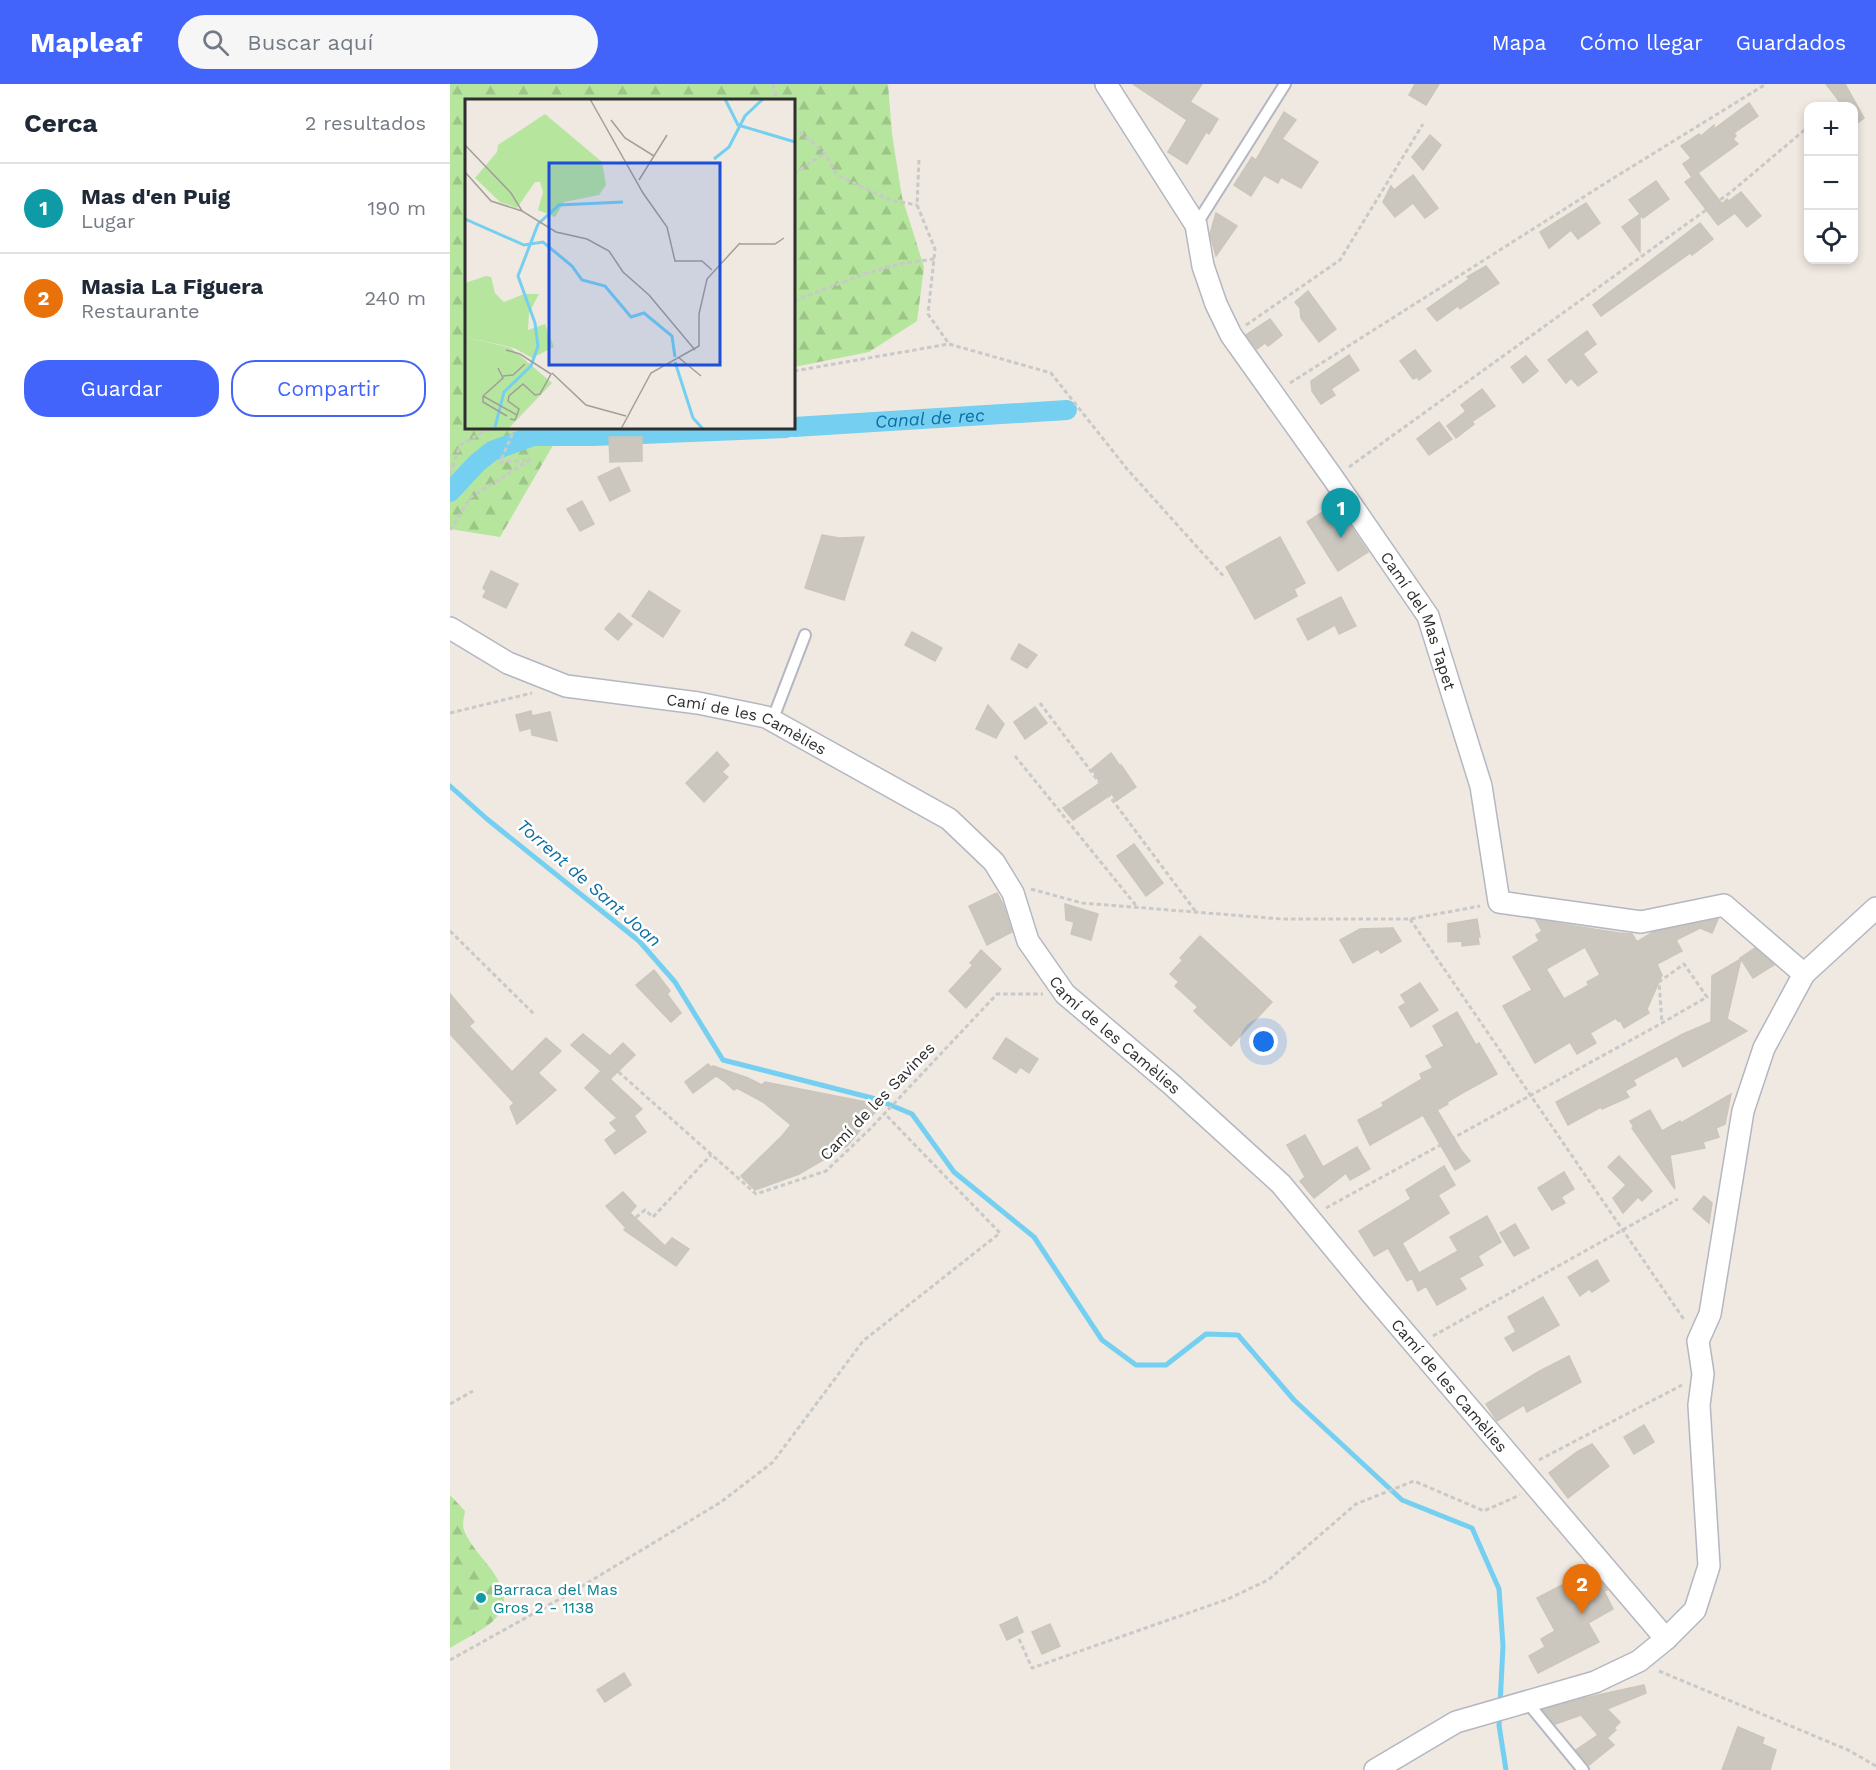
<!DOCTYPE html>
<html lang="es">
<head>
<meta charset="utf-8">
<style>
	body { margin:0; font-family:"Work Sans",sans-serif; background:#f6f6f7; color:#1f2937 }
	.controls { position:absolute; right:18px; top:18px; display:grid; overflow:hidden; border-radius:12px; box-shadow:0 3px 9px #0003 }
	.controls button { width:54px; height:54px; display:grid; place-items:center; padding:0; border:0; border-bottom:2px solid #e0e1e3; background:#fff; color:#1f2937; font:30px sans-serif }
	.you { position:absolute; left:814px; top:958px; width:21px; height:21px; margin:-15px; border:4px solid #fff; border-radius:50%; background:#1a73e8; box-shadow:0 0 0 9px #1a73e833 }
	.badge { display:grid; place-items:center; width:39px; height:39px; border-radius:50%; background:#4264fb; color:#fff; font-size:20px; font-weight:700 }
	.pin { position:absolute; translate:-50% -50px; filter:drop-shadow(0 2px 3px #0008) }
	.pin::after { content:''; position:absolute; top:32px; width:21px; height:18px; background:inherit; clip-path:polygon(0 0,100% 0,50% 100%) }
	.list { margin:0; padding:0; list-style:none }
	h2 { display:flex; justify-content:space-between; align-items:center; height:78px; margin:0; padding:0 24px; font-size:26px }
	h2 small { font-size:20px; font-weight:400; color:#747a83 }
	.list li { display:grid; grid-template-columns:39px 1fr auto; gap:18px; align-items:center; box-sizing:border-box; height:90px; padding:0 24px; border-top:2px solid #e0e1e3 }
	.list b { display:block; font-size:22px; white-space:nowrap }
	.list p { margin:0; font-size:20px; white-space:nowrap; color:#747a83 }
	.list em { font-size:20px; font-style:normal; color:#747a83 }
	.actions { display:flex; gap:12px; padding:18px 24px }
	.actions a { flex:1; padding:14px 0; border:2px solid #4264fb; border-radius:24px; text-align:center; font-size:21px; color:#4264fb }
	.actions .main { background:#4264fb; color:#fff }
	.icon { flex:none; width:33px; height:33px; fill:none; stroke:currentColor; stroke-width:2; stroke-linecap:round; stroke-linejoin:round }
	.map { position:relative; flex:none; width:1426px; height:1686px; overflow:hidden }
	header { display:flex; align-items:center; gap:36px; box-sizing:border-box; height:84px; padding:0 30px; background:#4264fb; color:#fff }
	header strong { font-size:28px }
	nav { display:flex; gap:33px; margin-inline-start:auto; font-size:21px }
	.search { width:420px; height:54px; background:#f6f6f7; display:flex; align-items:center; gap:15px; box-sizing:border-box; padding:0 21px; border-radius:33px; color:#747a83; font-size:22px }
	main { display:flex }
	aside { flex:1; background:#fff }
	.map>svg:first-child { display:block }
</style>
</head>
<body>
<header>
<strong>Mapleaf</strong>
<div class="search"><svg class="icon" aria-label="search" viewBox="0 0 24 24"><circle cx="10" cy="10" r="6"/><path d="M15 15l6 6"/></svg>Buscar aquí</div>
<nav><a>Mapa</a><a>Cómo llegar</a><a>Guardados</a></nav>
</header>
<main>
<aside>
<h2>Cerca<small>2 resultados</small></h2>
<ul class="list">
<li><span class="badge" style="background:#0f9aa8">1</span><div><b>Mas d'en Puig</b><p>Lugar</p></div><em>190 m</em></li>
<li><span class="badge" style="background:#e8710a">2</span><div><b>Masia La Figuera</b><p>Restaurante</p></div><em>240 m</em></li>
</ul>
<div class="actions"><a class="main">Guardar</a><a>Compartir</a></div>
</aside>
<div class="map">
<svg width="1426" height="1686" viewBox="0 0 1426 1686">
	<defs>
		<pattern id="forest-firs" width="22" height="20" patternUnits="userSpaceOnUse" patternTransform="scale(1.5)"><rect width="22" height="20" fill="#b6e59e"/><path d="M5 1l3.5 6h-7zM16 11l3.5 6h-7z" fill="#9dc588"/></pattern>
	</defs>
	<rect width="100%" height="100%" fill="#efe9e1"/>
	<!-- forest -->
	<g fill="url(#forest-firs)">
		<path d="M0,0H438L442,50L452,113L474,183L467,237L419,268L344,283V16H16V344H113L50,453L0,445Z"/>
		<path d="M0,1411L15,1427C14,1433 12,1440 14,1446C24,1475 76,1505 43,1537C32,1547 13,1556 0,1564Z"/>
	</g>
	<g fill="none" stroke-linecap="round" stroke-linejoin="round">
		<!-- stream -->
		<g stroke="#75cff0" stroke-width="5">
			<path d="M0,702L37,735L189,857L225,898L273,976L426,1015L462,1030L504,1088L584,1153L652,1256L686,1281H716L756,1250L788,1251L844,1316L952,1416L1022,1444L1049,1505L1053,1562L1050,1621"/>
			<path d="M1050,1630L1049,1641L1056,1686"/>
		</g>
		<!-- canal -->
		<g stroke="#75cff0" stroke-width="20">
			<path id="s1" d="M344,343L617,326"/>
			<path d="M0,408L27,379L42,367L83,352H143L336,344"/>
		</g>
	</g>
	<!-- building -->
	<g fill="#cbc7bf" stroke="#cbc5ba" stroke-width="1.5" fill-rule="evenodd">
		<path d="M683,0H752L740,18L768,35L759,50L756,48L737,80L718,68L737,36Z"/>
		<path d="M965,0H989L976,21L959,11Z"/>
		<path d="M1376,0H1395L1414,34L1406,40L1404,36V22H1393Z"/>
		<path d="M1299,19L1308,32L1284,49L1286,52L1283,55L1288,60L1248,89L1272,120L1277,115L1279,117L1291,108L1311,132L1297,143L1285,129L1268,141L1235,98L1242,93L1233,80L1241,74L1231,62L1249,50L1251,52L1264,41V45Z"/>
		<path d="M834,28L846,36L832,55L868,78L851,104L831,93L828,99L814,91L801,112L784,101L802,73L806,76Z"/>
		<path d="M980,51L991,61L973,86L962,73Z"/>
		<path d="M963,91L988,124L975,134L963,119L945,133L933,118L941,102L944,106Z"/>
		<path d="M1206,97L1219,115L1193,134L1190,131V168L1172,143L1190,130L1179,116Z"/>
		<path d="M1136,119L1150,139L1128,155L1121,146L1099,164L1090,148Z"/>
		<path d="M766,129L787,142L766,172L760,150Z"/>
		<path d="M1250,139L1263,155L1242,171L1240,169L1151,232L1143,221Z"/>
		<path d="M1036,182L1049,199L1010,225L1008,222L987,237L977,225L1019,195L1017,193Z"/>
		<path d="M858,207L886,245L869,258L851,234L850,224L845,218Z"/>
		<path d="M820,235L832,251L818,262L815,259L807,265L796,251Z"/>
		<path d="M1137,247L1146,260L1133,270L1147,288L1128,302L1121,294L1116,299L1098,276Z"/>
		<path d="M965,266L981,287L969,296L967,293L963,295L950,277Z"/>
		<path d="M899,271L909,286L881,305L885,311L871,320L862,307L861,297Z"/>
		<path d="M1076,272L1088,287L1073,299L1061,283Z"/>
		<path d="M1032,305L1045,322L1023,337L1011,321Z"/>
		<path d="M1015,328L1024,340L1006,354L997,342Z"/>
		<path d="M989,338L1002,355L979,371L967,355Z"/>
		<path d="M159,353H192V377L160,378Z"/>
		<path d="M169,383L180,407L160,417L148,393Z"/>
		<path d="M132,417L144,440L130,447L117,425Z"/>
		<path d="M885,420L918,468L888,487L857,438Z"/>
		<path d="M372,451L389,454L414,453L394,516L355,504Z"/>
		<path d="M830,453L855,499L844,505L847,512L805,535L776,483Z"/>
		<path d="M41,487L68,500L56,524L33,513L36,507L33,504Z"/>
		<path d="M199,507L230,527L213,553L182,532Z"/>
		<path d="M891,513L906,542L889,550L885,541L858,556L847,535Z"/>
		<path d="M169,529L182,540L168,556L155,545Z"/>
		<path d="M462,548L492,564L485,577L455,561Z"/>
		<path d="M569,560L587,571L577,584L561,575Z"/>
		<path d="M538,621L554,640L546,654L526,645Z"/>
		<path d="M585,623L597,639L575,655L564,638Z"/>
		<path d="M81,627L82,632L100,628L107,657L82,651L81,644L70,647L66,631Z"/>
		<path d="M267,668L279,681L272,688L278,693L254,718L236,699Z"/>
		<path d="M661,669L670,682L671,681L686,703L666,717L662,710L623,736L613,724L650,699L642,685Z"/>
		<path d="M684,760L713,799L696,812L667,772Z"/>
		<path d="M547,809L553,820L562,848L537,861L519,822Z"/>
		<path d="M615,820L648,830L641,856L621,850L624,838L616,836Z"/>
		<path d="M1027,835L1030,853H1028L1029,860L1012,862V857L998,858V840Z"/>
		<path d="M1268,835L1262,849L1250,844L1226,856L1232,867L1207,880L1212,891L1197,925L1199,929L1174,944L1170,936L1168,937L1166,934L1140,949L1146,959L1127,970L1120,958L1085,979L1053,922L1082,906L1063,873L1089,857L1086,851L1092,847L1086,836L1169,849L1182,850L1187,858L1203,848ZM1135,863L1150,891L1137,898L1139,901L1114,915L1096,885Z"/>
		<path d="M943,844L951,857L931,869L928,865L903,879L890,856L910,845Z"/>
		<path d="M750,852L822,918L781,962L744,927L748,923L725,902L729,898L720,890L733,876L730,874Z"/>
		<path d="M1305,864L1324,881L1303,894L1291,875L1277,935L1297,947L1233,983L1227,972L1183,996L1186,1001L1175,1007L1179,1013L1152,1025L1151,1023L1118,1041L1106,1018L1233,950L1261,938L1262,892L1291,875L1290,874Z"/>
		<path d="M531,866L551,885L516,924L499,907L523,881L520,879Z"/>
		<path d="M204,886L220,907L217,910L231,929L221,938L186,901Z"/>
		<path d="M970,899L988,926L961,943L949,923L956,919L951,911Z"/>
		<path d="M0,910L24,938L19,942L62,988L96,954L111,967L88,989L106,1006L67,1040L60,1023L64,1019L0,950Z"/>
		<path d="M1007,928L1026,961L1029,959L1047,990L1014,1008L997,1018L998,1020L987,1026L1011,1066L1020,1077L1005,1086L973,1031L920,1061L908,1036L934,1022L932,1019L972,995L970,990L983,984L976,972L994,962L983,942Z"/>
		<path d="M133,950L160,972L173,959L185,971L160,995L192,1025L184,1032L196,1048L165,1070L155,1056L167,1047L160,1039L167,1034L135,1004L151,987L121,961Z"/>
		<path d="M556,954L588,975L579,989L570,983L566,989L543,974Z"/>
		<path d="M258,980L262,984L263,982L298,994L312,1001L315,998L431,1021L397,1062L349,1090L305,1106L291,1092L331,1053L341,1041L313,1018L287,1004L284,1006L275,998L266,992L243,1009L235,998Z"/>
		<path d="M1281,1010L1275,1040L1266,1044L1269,1053L1253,1058L1255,1064L1220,1071L1225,1105L1182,1044L1184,1043L1180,1037L1200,1026L1212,1047L1230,1037L1231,1039Z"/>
		<path d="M855,1051L873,1083L907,1063L920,1085L900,1096L896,1089L864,1114L850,1097L855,1093L837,1061Z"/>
		<path d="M1169,1072L1202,1107L1192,1117L1188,1113L1173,1129L1163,1114L1176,1101L1158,1083Z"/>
		<path d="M994,1082L1005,1101L988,1111L999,1129L952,1159L969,1189L1008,1167L1000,1153L1037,1132L1051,1158L1028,1172L1033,1181L1009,1194L1016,1205L987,1221L976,1202L968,1207L962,1194L957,1197L938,1164L924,1172L909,1147L961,1115L956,1106Z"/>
		<path d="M1114,1088L1124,1105L1111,1113L1115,1119L1102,1126L1088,1104Z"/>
		<path d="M173,1108L186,1122L180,1129L215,1162L222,1154L239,1165L226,1182L174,1146L176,1144L156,1122Z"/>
		<path d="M1254,1112L1262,1119L1259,1139L1243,1125Z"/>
		<path d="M1065,1140L1079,1164L1064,1172L1050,1149Z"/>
		<path d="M1147,1176L1159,1197L1142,1208L1139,1205L1130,1212L1118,1193Z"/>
		<path d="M1093,1213L1109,1241L1063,1267L1055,1254L1066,1248L1058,1233Z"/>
		<path d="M1119,1272L1131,1298L1077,1328L1074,1321L1047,1337L1036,1320L1088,1288Z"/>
		<path d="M1194,1341L1204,1358L1184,1370L1174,1353Z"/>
		<path d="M1142,1360L1159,1382L1118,1414L1099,1389L1127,1368Z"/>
		<path d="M1141,1486L1157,1506L1154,1507L1163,1525L1138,1539L1149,1558L1088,1589L1079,1572L1095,1563L1091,1555L1105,1547L1087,1514Z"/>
		<path d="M567,1533L573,1548L557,1556L550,1541Z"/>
		<path d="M600,1540L610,1562L592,1570L582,1548Z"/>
		<path d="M174,1589L181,1601L155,1618L147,1606Z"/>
		<path d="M1194,1601L1196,1609L1157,1625L1170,1638L1164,1644L1166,1646L1157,1654L1164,1661L1139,1681L1126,1666L1148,1651L1131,1631L1105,1640L1093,1626L1135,1614Z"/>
		<path d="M1288,1643L1314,1654L1312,1660L1326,1666L1320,1686H1272Z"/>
	</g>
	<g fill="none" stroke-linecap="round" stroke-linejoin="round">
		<!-- service casing -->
		<g stroke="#b4b7c1" stroke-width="14">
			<g id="service">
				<path d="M746,141L835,0"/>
				<path d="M322,637L355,551"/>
				<path d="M1077,1618L1133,1686"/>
			</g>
		</g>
		<!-- minor casing -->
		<g stroke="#b4b7c1" stroke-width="24">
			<g id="minor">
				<path id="s2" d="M656,0L746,141L753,182L766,220L781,251L883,394L978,532L1031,702L1049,818L1191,838L1274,821L1354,890"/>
				<path id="s3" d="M0,544L58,579L116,602L248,619L316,633L499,735L544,778L563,809L578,857L615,910L721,1000L831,1100L921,1209L1216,1555"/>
				<path d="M925,1686L1006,1638L1145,1598L1189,1577L1216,1555L1245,1526L1259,1482L1249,1321L1253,1290L1248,1257L1260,1230L1293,1027L1314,964L1354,890L1426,824"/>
			</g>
		</g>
		<!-- path -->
		<g stroke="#c9c9c9" stroke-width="3" stroke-dasharray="4.5 3" stroke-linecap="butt">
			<path d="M323,0L327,16"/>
			<path d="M344,43L375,69L387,91L440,116L467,121"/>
			<path d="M469,76L467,121L485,165L478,230L499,260"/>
			<path d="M344,90L375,69"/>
			<path d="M344,217L414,190L450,180L484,175"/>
			<path d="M796,241L890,176L973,40"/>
			<path d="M344,287L499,260L601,289L677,385L775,494"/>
			<path d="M840,299L1162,95L1316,0"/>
			<path d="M899,383L1281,108L1358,43"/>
			<path d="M0,390L10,361L40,344"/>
			<path d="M0,446L21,413L80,376L50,378L65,344"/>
			<path d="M590,619L746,828"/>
			<path d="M0,629L82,609"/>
			<path d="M565,672L688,824"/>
			<path d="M581,805L632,819L832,835H960L1030,822"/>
			<path d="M960,835L1235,1237"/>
			<path d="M0,847L85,931"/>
			<path d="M146,968L306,1110L376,1087L420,1045L547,910H593"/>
			<path d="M876,1124L1212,939L1257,913L1234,880L1209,898L1212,939"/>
			<path d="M180,1138L195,1126L203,1133L261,1071"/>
			<path d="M983,1252L1228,1115"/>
			<path d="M0,1320L23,1307"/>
			<path d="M1089,1376L1232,1301"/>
			<path d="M569,1555L582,1584L778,1515L818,1496L906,1420L964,1397L1034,1427L1070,1411"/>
			<path d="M0,1576L124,1507L271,1418L323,1378L413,1257L550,1149L435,1030"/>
			<path d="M1209,1587L1398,1666L1426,1682"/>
		</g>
		<!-- service -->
		<use href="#service" stroke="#fff" stroke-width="10"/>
		<!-- minor -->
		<use href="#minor" stroke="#fff" stroke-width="21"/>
	</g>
	<!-- markers -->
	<circle fill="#0f9aa8" stroke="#fff" stroke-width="2" cx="31" cy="1514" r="6"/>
	<g text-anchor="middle" stroke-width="5" stroke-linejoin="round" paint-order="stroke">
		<!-- street labels -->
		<g font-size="16" fill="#2e2e2e" stroke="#fff">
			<text dy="6" stroke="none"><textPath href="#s2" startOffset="627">Camí del Mas Tapet</textPath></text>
			<text dy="6" stroke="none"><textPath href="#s3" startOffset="316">Camí de les Camèlies</textPath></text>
			<text dy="6" stroke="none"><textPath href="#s3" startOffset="820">Camí de les Camèlies</textPath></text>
			<text transform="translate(427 1017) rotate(-46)" y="6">Camí de les Savines</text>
			<text dy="6" stroke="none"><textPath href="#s3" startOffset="1306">Camí de les Camèlies</textPath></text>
		</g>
		<!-- culture labels -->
		<g font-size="16" fill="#0d838f" stroke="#fff" text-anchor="start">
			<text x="43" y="1511">Barraca del Mas<tspan x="43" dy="18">Gros 2 - 1138</tspan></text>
		</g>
		<!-- water labels -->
		<g font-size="18" font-style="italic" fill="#0d6fa3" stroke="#fff">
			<text dy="6" stroke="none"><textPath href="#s1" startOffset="136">Canal de rec</textPath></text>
			<text transform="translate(139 799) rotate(41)" y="6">Torrent de Sant Joan</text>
		</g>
	</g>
	<!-- overview -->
	<g transform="translate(15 15)">
		<rect width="330" height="330" fill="#efe9e1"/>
		<path d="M80,15L137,63L141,86L134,96L99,103L90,118L73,111L78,93L75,83H70L52,109L35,103L10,79L32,53L33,46ZM21,177L26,178L30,194L39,203L59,195H74L64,214L63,231L80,225L89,248L67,259L49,249L0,238V184Z" fill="#b6e59e"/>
		<path d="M0,238L46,249L87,284L43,330H0Z" fill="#b6e59e"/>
		<path fill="none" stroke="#75cff0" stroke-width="3" d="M260,0L273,26L330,43M249,60L264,48L280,17L298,0M0,120L59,146L78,143L107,167L117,181L140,187L166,218L179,214L207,237L210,258M210,263L228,319L238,330M30,328L39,293L66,267L73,247L70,224L53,177L73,125L94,106L158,103"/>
		<path fill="none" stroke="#a29e99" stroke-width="1.5" d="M125,0L178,94L202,128L210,162H237L247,171M146,21L160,39L189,57M0,46L46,94L57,112L91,133L122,140L144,152L158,173L184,196L230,251M0,73L26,102L57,112M174,81L202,36M275,145H310L319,139M41,251L55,255L86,275L75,295L70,296L58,285L44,297L43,302L54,310L52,316M213,258L236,277M87,274L121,306L161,317M38,277L48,276L60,265M18,297L52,316L50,321L45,320M18,297L38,279L33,269M18,297V303L42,317M156,330L186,274L234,247V215L242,180L275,144"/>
		<path fill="#1d4ed8" fill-opacity="0.15" stroke="#1d4ed8" stroke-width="3" d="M84,64H255V266H84Z"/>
		<rect width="330" height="330" fill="none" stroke="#2e2e2e" stroke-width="3"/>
	</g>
</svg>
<div class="controls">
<button>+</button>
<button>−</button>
<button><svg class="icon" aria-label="locate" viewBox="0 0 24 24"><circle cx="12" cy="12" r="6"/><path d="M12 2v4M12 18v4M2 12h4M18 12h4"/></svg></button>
</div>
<div class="you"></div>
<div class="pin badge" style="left:891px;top:454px;background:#0f9aa8">1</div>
<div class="pin badge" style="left:1132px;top:1530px;background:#e8710a">2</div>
</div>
</main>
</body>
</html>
